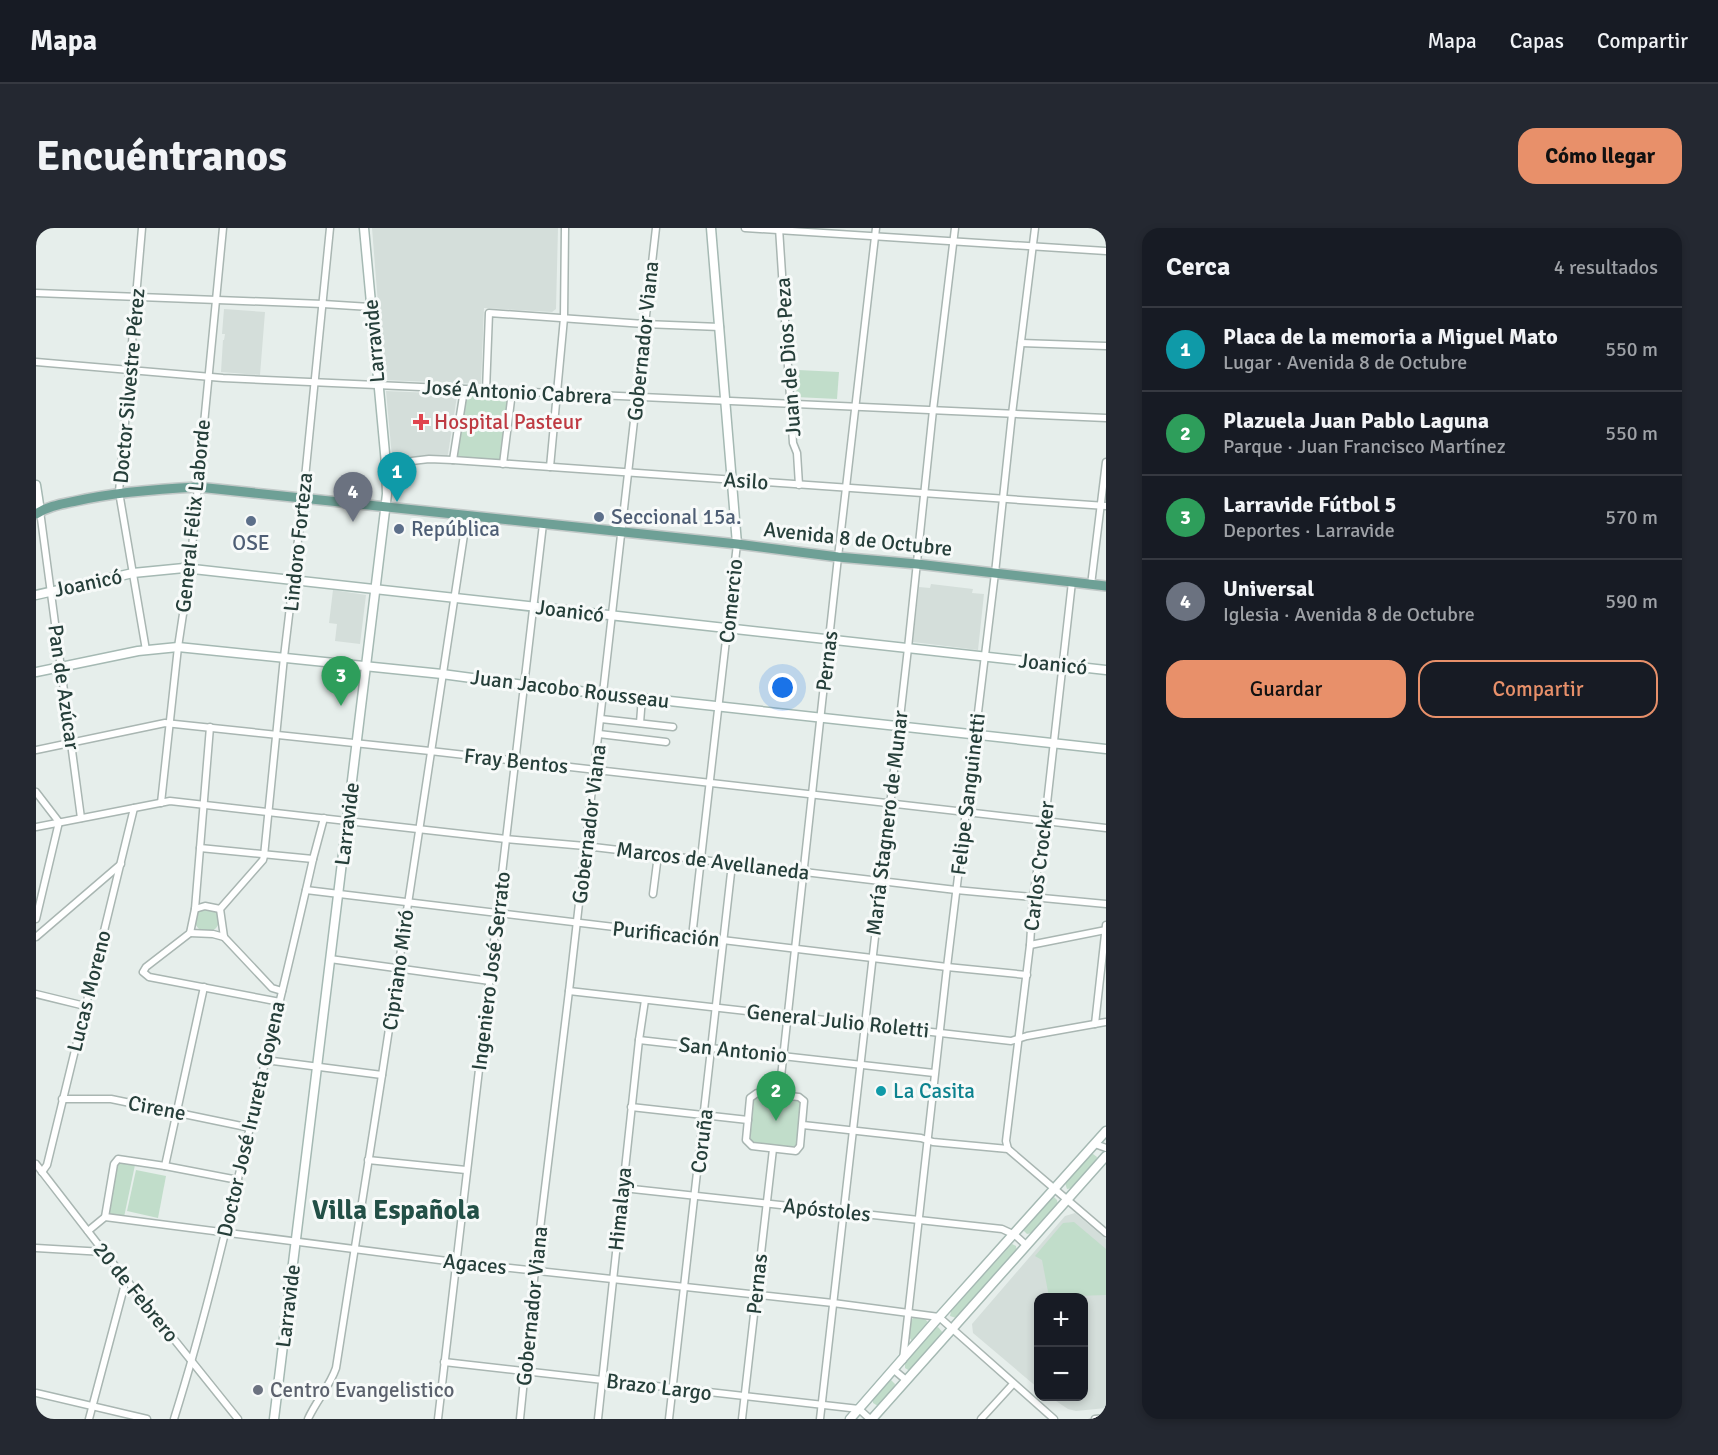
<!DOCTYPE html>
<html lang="es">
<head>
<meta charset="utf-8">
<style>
	body { margin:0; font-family:Signika,sans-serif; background:#242831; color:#f1f3f6 }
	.controls { position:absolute; right:18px; bottom:18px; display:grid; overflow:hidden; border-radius:12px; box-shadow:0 3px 9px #0003 }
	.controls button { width:54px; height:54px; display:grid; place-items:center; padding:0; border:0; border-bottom:2px solid #363941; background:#171b24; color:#f1f3f6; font:30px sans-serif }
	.you { position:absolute; left:747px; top:460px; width:21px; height:21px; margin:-15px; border:4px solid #fff; border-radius:50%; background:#1a73e8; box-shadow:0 0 0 9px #1a73e833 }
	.badge { display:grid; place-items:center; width:39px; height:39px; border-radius:50%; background:#e8906a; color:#fff; font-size:20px; font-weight:700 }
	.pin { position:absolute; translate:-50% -50px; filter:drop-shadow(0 2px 3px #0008) }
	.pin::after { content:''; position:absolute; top:32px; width:21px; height:18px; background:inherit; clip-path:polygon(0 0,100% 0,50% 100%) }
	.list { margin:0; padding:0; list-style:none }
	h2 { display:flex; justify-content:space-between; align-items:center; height:78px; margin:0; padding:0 24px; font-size:26px }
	h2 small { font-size:20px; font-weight:400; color:#9ea1a6 }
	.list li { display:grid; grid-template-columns:39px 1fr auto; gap:18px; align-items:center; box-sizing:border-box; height:84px; padding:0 24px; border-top:2px solid #363941 }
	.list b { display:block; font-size:22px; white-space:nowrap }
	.list p { margin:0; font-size:20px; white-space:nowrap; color:#9ea1a6 }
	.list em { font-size:20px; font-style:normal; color:#9ea1a6 }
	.actions { display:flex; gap:12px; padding:18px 24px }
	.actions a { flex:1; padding:14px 0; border:2px solid #e8906a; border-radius:18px; text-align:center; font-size:21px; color:#e8906a }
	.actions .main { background:#e8906a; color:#111 }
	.map { position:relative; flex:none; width:1070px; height:1191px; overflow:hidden; border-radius:18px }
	header { display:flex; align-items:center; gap:36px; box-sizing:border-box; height:84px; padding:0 30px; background:#171b24; border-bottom:2px solid #363941 }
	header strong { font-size:28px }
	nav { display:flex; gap:33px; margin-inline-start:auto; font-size:21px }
	.intro { display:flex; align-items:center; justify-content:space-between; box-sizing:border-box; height:144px; padding:0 36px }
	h1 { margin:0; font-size:42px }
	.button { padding:15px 27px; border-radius:18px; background:#e8906a; color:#111; font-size:21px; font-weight:700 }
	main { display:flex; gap:36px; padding:0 36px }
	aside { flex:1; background:#171b24; border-radius:18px; box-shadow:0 3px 9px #0003 }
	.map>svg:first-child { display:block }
</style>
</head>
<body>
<header>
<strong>Mapa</strong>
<nav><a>Mapa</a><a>Capas</a><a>Compartir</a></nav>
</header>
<div class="intro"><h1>Encuéntranos</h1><a class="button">Cómo llegar</a></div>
<main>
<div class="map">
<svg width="1070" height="1191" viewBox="0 0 1070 1191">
	<rect width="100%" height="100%" fill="#e6eeeb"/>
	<!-- built -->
	<g fill="#d4deda">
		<path d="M336,0H522L520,81L516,84L448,80L445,156L348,152Z"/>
		<path d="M188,81L229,84L224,147L185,144L187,112H188L189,106H186Z"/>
		<path d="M350,163L419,166L421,168L412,226L411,228L393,227L357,230L356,229Z"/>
		<path d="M895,356L937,361L936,365L948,366L942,422L877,414L883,359L894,360Z"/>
		<path d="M297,362L330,367L324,416L299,413L301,396L293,395Z"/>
		<path d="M1039,985L1070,1011V1180L1040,1183L1032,1181L1014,1169L1048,1168V1070H1002V1160L937,1105L936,1096L1029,988Z"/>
	</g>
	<!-- green -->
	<g fill="#c1ddca">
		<path d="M762,142L803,144L801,171L760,169Z"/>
		<path d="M430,165L472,168L465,232L420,229Z"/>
		<circle cx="171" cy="692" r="12"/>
		<path d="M722,867L762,872L766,875L762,916L759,919L716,916L714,913L718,871Z"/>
		<path d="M1057,926L1061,929L1060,933L1036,960L1031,961L1029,955L1053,927Z"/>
		<path d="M85,934L99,937L88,989L76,988L72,982L81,937Z"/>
		<path d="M100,942L130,948L122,990L91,983Z"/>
		<path d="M1018,969L1021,972L1022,977L996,1005L991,1006L988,1003V999L1013,971Z"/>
		<path d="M1038,994L1070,1021V1067L1013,1069L1006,1032L999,1028L1027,995Z"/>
		<path d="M976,1016L980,1018L981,1023L923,1087L920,1090L914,1088L915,1083Z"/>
		<path d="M882,1089H887L893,1095L877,1114L872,1108L873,1096L877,1090Z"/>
		<path d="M902,1099L907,1105L874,1143L869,1140V1134L899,1100Z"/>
		<path d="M855,1152L859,1156L858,1161L845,1176L842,1178L837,1175V1170Z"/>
	</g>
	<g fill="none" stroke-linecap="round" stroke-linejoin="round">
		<!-- street casing -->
		<g stroke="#a9b6b2" stroke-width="9">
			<g id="street">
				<path d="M106,0L83,264L110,422"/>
				<path d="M709,0L1070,23"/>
				<path d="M743,0L757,215L761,225L763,257"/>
				<path d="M0,65L287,76L334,79"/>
				<path d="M985,115L1070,118"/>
				<path d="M0,134L187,150L1070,190"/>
				<path d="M450,163L453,85L608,96L684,99"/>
				<path d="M417,232L428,162"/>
				<path d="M350,236L393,231L417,232L1070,278"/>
				<path d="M467,236L476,164"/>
				<path d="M514,239L528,90L529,0"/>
				<path d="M4,283L45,590"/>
				<path d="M1055,357L1070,234"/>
				<path d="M565,491L637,499"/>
				<path d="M604,495L606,469"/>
				<path d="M174,499L159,681L154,705L110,739L107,744L113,749L244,774"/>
				<path d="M563,506L630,514"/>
				<path d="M0,522L129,495L394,523L1070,600"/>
				<path d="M0,564L23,594"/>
				<path d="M125,575L142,419L154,340L187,0"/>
				<path d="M0,599L134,573L470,611L549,618L920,662L1070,676"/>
				<path d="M164,620L277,631"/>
				<path d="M270,662L911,739L991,747"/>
				<path d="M617,666L622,627"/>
				<path d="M159,681L169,678L184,681"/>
				<path d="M0,691L23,594"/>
				<path d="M154,705L177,706L188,709"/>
				<path d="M0,709L85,636"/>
				<path d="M656,709L701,316"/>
				<path d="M994,717L1070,702"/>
				<path d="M294,731L454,753"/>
				<path d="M246,763L236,760L188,709L184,681L227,632L228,628L248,429L267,270L294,0"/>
				<path d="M533,763L975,813L991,808L1070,794"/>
				<path d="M0,766L49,778"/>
				<path d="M1059,796L1070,697"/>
				<path d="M603,812L898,845"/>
				<path d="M229,832L346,847"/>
				<path d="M721,865L763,869L768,873L764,918L760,923L716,918L710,912L714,870Z"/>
				<path d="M743,867L802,329L840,0"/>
				<path d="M26,871H75L215,900"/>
				<path d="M595,879L712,892"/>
				<path d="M767,897L885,910L897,914L972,921L1070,1005"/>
				<path d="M1059,916L1070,920"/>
				<path d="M972,921L970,913L994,717L997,669L1009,593L1036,354"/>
				<path d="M332,932L430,942"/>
				<path d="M0,936L68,1024L202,1191"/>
				<path d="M129,938L168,759"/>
				<path d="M6,944L11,937L98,580"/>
				<path d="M587,960L966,1001L979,1007L990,1017"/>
				<path d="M69,989L78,936L82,931L129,938L202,952"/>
				<path d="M52,1003L69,989L419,1034L797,1075L903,1089L1018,1191"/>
				<path d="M0,1020L68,1024"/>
				<path d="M867,1132L911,739L959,345L976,186L999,0"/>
				<path d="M408,1134L823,1181L834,1191"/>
				<path d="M858,1142L870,1152"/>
				<path d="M0,1165L111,1191"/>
				<path d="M53,1191L90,1052"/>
				<path d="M138,1191C175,1073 202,951 230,830C246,764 262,698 277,631L288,590"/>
				<path d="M272,1191C280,1173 294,1158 300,1140L346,847L431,287"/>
				<path d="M402,1191L507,296"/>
				<path d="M484,1191L499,1042L533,763L620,0"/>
				<path d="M562,1191L603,812L609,772"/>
				<path d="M633,1191L696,636"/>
				<path d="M706,1191L737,921"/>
				<path d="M784,1191L872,420L897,182L919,0"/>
				<path d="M945,1191L977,1156"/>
				<path d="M1059,1191L1070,1190"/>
			</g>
		</g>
		<!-- secondary casing -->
		<g stroke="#a5b9b3" stroke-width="11">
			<g id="secondary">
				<path d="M675,0L701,316"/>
				<path d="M0,257L4,283"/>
				<path d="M0,367L97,345L148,340L1070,442"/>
				<path d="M0,444L102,423L142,419L406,446L488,457L1070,521"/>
				<path d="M238,1191L351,266L350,236L328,0"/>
				<path d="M814,1191L903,1089L1070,903"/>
				<path d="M836,1191L1070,928"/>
			</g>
		</g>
		<!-- primary casing -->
		<g stroke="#c2c9c8" stroke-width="12">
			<path id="primary" d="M0,286C12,278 26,276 40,273C80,264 120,261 162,259L701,316L802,329L881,336L1070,358"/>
		</g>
		<!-- street -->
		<use href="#street" stroke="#fff" stroke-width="6"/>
		<!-- secondary -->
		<use href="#secondary" stroke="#fff" stroke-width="8"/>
		<!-- primary -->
		<use href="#primary" stroke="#6ea096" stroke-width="9"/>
	</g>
	<!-- markers -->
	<path fill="#e0444e" stroke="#f7faf9" stroke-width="2" d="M382 185h6v6h6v6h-6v6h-6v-6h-6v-6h6z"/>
	<g fill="#5c6f8a" stroke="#f7faf9" stroke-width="2">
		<circle cx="563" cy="289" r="6"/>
		<circle cx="215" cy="293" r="6"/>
		<circle cx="363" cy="301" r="6"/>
	</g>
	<circle fill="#0f9aa8" stroke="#f7faf9" stroke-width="2" cx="845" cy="863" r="6"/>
	<circle fill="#6b7280" stroke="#f7faf9" stroke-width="2" cx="222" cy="1162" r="6"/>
	<g text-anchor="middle" stroke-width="6" stroke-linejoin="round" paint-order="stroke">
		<!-- street labels -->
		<g font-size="21" fill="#263f3a" stroke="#f7faf9">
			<text transform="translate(338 113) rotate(-95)" y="7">Larravide</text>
			<text transform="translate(607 113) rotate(-84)" y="7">Gobernador Viana</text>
			<text transform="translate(752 129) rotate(-94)" y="7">Juan de Dios Peza</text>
			<text transform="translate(93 158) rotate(-85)" y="7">Doctor Silvestre Pérez</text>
			<text transform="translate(481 164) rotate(3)" y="7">José Antonio Cabrera</text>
			<text transform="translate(710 253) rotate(4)" y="7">Asilo</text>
			<text transform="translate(157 288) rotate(-84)" y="7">General Félix Laborde</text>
			<text transform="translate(822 311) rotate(6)" y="7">Avenida 8 de Octubre</text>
			<text transform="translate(262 314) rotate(-84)" y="7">Lindoro Forteza</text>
			<text transform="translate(52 355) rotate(-12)" y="7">Joanicó</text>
			<text transform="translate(695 373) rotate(-84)" y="7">Comercio</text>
			<text transform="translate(534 383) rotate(7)" y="7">Joanicó</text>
			<text transform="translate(791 433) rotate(-83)" y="7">Pernas</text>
			<text transform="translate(1017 436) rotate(6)" y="7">Joanicó</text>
			<text transform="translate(28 459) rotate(82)" y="7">Pan de Azúcar</text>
			<text transform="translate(534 461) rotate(7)" y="7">Juan Jacobo Rousseau</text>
			<text transform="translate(480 533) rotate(6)" y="7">Fray Bentos</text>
			<text transform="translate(932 566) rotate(-83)" y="7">Felipe Sanguinetti</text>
			<text transform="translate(851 595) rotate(-83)" y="7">María Stagnero de Munar</text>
			<text transform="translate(311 596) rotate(-83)" y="7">Larravide</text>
			<text transform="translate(553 596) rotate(-83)" y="7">Gobernador Viana</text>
			<text transform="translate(677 633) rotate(7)" y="7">Marcos de Avellaneda</text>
			<text transform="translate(1003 638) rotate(-83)" y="7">Carlos Crocker</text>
			<text transform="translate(630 706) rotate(6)" y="7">Purificación</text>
			<text transform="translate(362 742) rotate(-82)" y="7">Cipriano Miró</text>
			<text transform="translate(455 743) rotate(-83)" y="7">Ingeniero José Serrato</text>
			<text transform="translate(53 763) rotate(-76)" y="7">Lucas Moreno</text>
			<text transform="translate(802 793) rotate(6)" y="7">General Julio Roletti</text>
			<text transform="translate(697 822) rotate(6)" y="7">San Antonio</text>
			<text transform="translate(121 880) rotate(11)" y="7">Cirene</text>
			<text transform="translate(215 891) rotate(-77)" y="7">Doctor José Irureta Goyena</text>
			<text transform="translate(666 913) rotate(-83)" y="7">Coruña</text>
			<text transform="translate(584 981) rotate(-84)" y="7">Himalaya</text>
			<text transform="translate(791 982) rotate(6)" y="7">Apóstoles</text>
			<text transform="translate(439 1036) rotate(6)" y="7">Agaces</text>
			<text transform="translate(721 1056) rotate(-84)" y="7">Pernas</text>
			<text transform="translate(100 1064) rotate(51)" y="7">20 de Febrero</text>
			<text transform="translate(252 1078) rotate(-83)" y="7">Larravide</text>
			<text transform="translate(496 1078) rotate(-84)" y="7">Gobernador Viana</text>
			<text transform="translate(623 1159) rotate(7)" y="7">Brazo Largo</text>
		</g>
		<!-- health labels -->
		<g font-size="21" fill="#be3a42" stroke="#f7faf9" text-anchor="start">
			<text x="398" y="201">Hospital Pasteur</text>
		</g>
		<!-- service labels -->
		<g font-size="21" fill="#4e5e75" stroke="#f7faf9" text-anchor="start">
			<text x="575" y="296">Seccional 15a.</text>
			<text x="375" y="308">República</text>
			<text x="215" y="322" text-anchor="middle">OSE</text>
		</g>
		<!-- culture labels -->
		<g font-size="21" fill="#0d838f" stroke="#f7faf9" text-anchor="start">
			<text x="857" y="870">La Casita</text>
		</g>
		<!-- worship labels -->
		<g font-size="21" fill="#5b616d" stroke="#f7faf9" text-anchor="start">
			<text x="234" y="1169">Centro Evangelistico</text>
		</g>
		<!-- district labels -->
		<g font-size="27" font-weight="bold" fill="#235047" stroke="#f7faf9">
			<text x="360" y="991">Villa Española</text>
		</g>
	</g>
</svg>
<div class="controls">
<button>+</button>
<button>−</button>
</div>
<div class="you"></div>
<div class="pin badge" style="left:361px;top:274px;background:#0f9aa8">1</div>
<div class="pin badge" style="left:740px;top:893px;background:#2e9e5b">2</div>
<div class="pin badge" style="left:305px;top:478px;background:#2e9e5b">3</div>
<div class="pin badge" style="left:317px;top:294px;background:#6b7280">4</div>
</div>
<aside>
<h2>Cerca<small>4 resultados</small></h2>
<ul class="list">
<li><span class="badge" style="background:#0f9aa8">1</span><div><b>Placa de la memoria a Miguel Mato</b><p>Lugar · Avenida 8 de Octubre</p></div><em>550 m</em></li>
<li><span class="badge" style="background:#2e9e5b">2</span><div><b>Plazuela Juan Pablo Laguna</b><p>Parque · Juan Francisco Martínez</p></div><em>550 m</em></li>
<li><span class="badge" style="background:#2e9e5b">3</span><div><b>Larravide Fútbol 5</b><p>Deportes · Larravide</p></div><em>570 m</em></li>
<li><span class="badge" style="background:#6b7280">4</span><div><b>Universal</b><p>Iglesia · Avenida 8 de Octubre</p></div><em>590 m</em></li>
</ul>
<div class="actions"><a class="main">Guardar</a><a>Compartir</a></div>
</aside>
</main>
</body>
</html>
